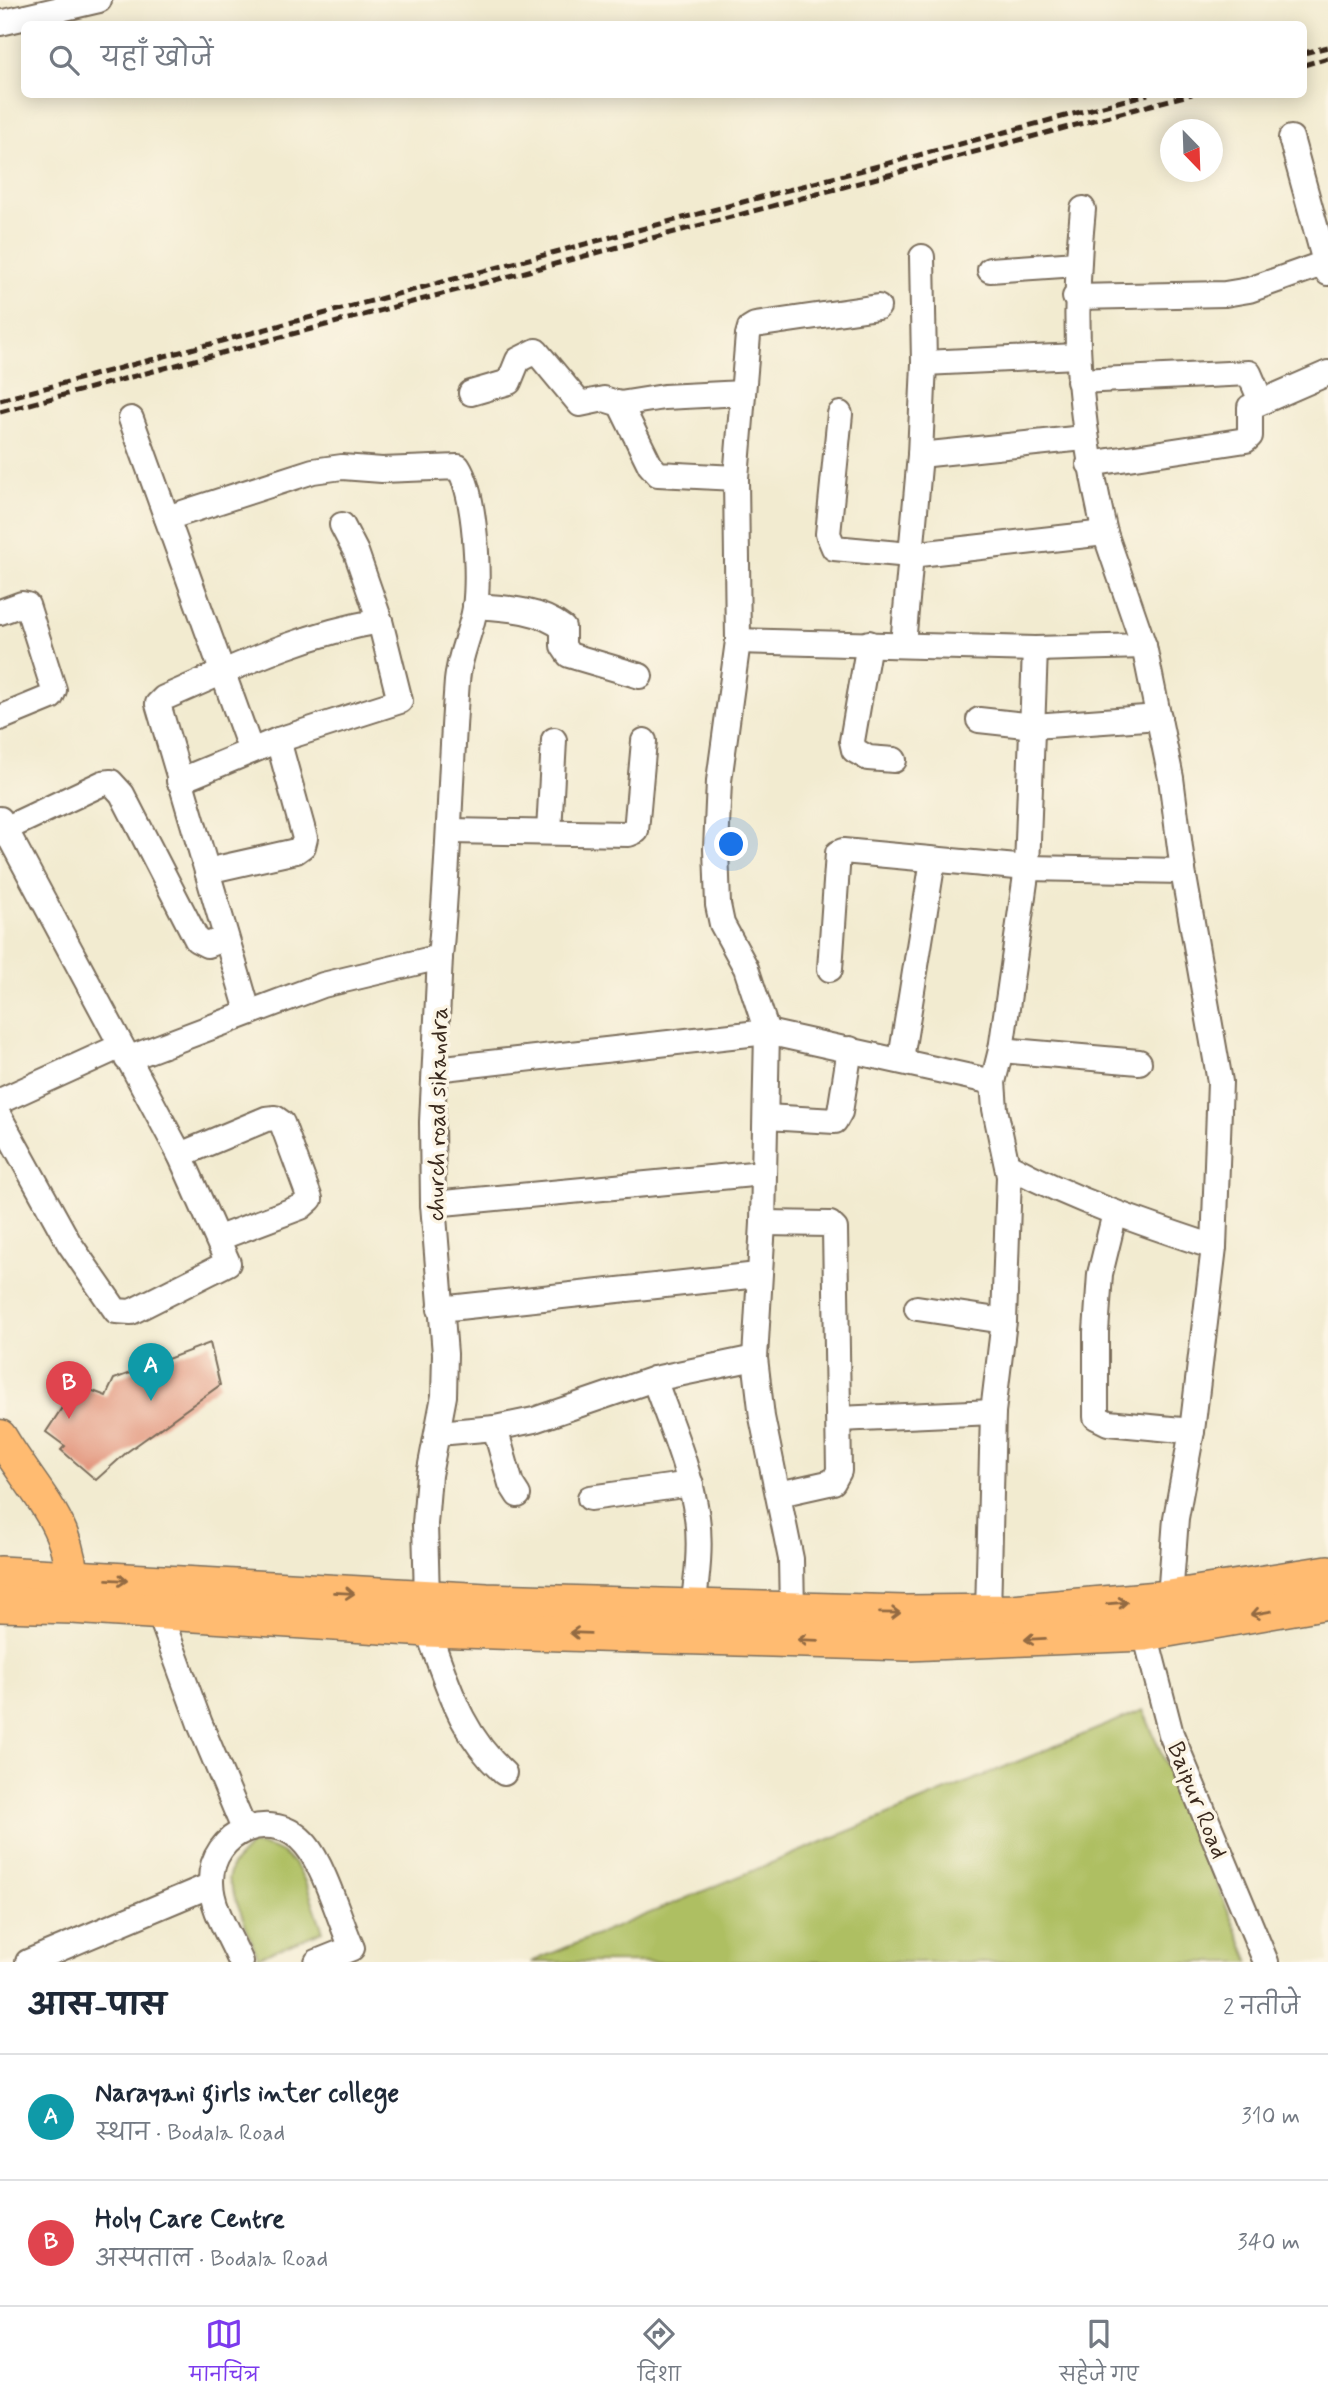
<!DOCTYPE html>
<html lang="hi">
<head>
<meta charset="utf-8">
<style>
	body { margin:0; font-family:Mynerve,"Playpen Sans Deva",sans-serif; background:#f6f6f7; color:#1f2937 }
	.compass { position:absolute; left:1160px; top:119px; width:63px; height:63px; border-radius:50%; background:#fff; box-shadow:0 4px 18px #0003; rotate:157deg }
	.you { position:absolute; left:732px; top:845px; width:24px; height:24px; margin:-18px; border:5px solid #fff; border-radius:50%; background:#1a73e8; box-shadow:0 0 0 10px #1a73e833 }
	.badge { display:grid; place-items:center; width:46px; height:46px; border-radius:50%; background:#7c3aed; color:#fff; font-size:23px; font-weight:700 }
	.pin { position:absolute; translate:-50% -58px; filter:drop-shadow(0 2px 4px #0008) }
	.pin::after { content:''; position:absolute; top:37px; width:24px; height:21px; background:inherit; clip-path:polygon(0 0,100% 0,50% 100%) }
	.list { margin:0; padding:0; list-style:none }
	h2 { display:flex; justify-content:space-between; align-items:center; height:91px; margin:0; padding:0 28px; font-size:30px }
	h2 small { font-size:23px; font-weight:400; color:#747a83 }
	.list li { display:grid; grid-template-columns:46px 1fr auto; gap:21px; align-items:center; box-sizing:border-box; height:126px; padding:0 28px; border-top:2px solid #e0e1e3 }
	.list b { display:block; font-size:26px; white-space:nowrap }
	.list p { margin:0; font-size:23px; white-space:nowrap; color:#747a83 }
	.list em { font-size:23px; font-style:normal; color:#747a83 }
	.icon { flex:none; width:38px; height:38px; fill:none; stroke:currentColor; stroke-width:2; stroke-linecap:round; stroke-linejoin:round }
	.map { position:relative; flex:none; width:1328px; height:1962px; overflow:hidden }
	.search { position:absolute; background:#fff; box-shadow:0 4px 18px #0003; left:21px; right:21px; top:21px; height:77px; display:flex; align-items:center; gap:18px; box-sizing:border-box; padding:0 24px; border-radius:10px; color:#747a83; font-size:26px }
	.sheet { height:343px; background:#fff }
	nav { display:flex; justify-content:space-around; align-items:center; box-sizing:border-box; height:98px; border-top:2px solid #e0e1e3; background:#fff; font-size:19px; color:#747a83 }
	nav a { display:grid; justify-items:center; gap:4px }
	nav .on { color:#7c3aed }
	.map>svg:first-child { display:block }
</style>
</head>
<body>
<div class="map">
<svg width="1328" height="1962" viewBox="0 0 1328 1962">
	<rect width="100%" height="100%" fill="#fcf5e5"/>
	<filter id="ink" filterUnits="userSpaceOnUse"><feTurbulence type="fractalNoise" baseFrequency=".0143" numOctaves="2"/><feDisplacementMap in="SourceGraphic" scale="14" xChannelSelector="R" yChannelSelector="G"/><feConvolveMatrix kernelMatrix="1 2 1 2 8 2 1 2 1" color-interpolation-filters="sRGB"/></filter>
	<filter id="wash" filterUnits="userSpaceOnUse"><feTurbulence type="fractalNoise" baseFrequency=".00686" numOctaves="4" result="noise"/><feDisplacementMap in="SourceGraphic" scale="28" xChannelSelector="R" yChannelSelector="G"/><feGaussianBlur stdDeviation="1.57" result="paint"/><feColorMatrix in="noise" values="0 0 0 0 0 0 0 0 0 0 0 0 0 0 0 0 0 1.4 0 .05"/><feComposite in="paint" operator="in"/></filter>
	<g filter="url(#wash)">
		<rect width="100%" height="100%" fill="#f2ebd0"/>
		<!-- green -->
		<g fill="#aebf62" stroke="#747440" stroke-width="2">
			<path d="M1143,1710L1250,1962H531Z"/>
			<path d="M251,1845C303,1846 307,1890 323,1931L258,1957L228,1879L232,1865Z"/>
		</g>
		<g id="blocks">
			<!-- building -->
			<path fill="#e19077" d="M210,1343L220,1385L127,1452L96,1480L61,1450L65,1446L46,1432L77,1385L106,1396L114,1379Z"/>
		</g>
	</g>
	<g filter="url(#ink)">
		<use href="#blocks" fill-opacity="0" stroke="#7b6e5c" stroke-width="2"/>
		<g fill="none" stroke-linecap="round" stroke-linejoin="round">
			<!-- minor casing -->
			<g stroke="#7b6e5c" stroke-width="28">
				<g id="minor">
					<path d="M0,23L99,0"/>
					<path d="M1291,138L1328,273"/>
					<path d="M990,270L1077,264"/>
					<path d="M1075,297L1225,294L1249,290L1328,262"/>
					<path d="M924,363L1077,356"/>
					<path d="M1079,381L1249,373L1261,401"/>
					<path d="M471,393L509,382L518,360L536,351L580,404L604,399L620,404L650,465L658,474L736,478"/>
					<path d="M620,404L664,397L743,393"/>
					<path d="M840,414L828,534L834,548L910,555L1105,533C1078,417 1071,327 1083,209"/>
					<path d="M131,419L251,751"/>
					<path d="M920,455L1084,438"/>
					<path d="M1089,464L1246,440L1250,436V407L1328,373"/>
					<path d="M167,518L313,471L342,467L382,470L458,467C476,495 479,575 475,608C471,633 459,655 457,681C450,773 449,865 440,957"/>
					<path d="M1105,533L1144,646L1171,778L1183,871L1220,1082L1214,1247L1192,1431L1176,1518L1170,1598"/>
					<path d="M475,606C504,608 539,609 563,628V646L569,655L640,676"/>
					<path d="M0,612L22,604L27,605L54,690L51,697L0,718"/>
					<path d="M738,641L1035,649L1144,646"/>
					<path d="M869,643L852,741L854,750L868,758L894,760"/>
					<path d="M903,644L920,455L924,363L922,257"/>
					<path d="M979,720L1034,726L1159,717"/>
					<path d="M179,781L278,740L400,701L380,621"/>
					<path d="M0,819L180,1155L228,1263L131,1312L116,1311L69,1243L0,1118"/>
					<path d="M5,829L103,783L111,782L122,794L197,940L207,945L226,938"/>
					<path d="M450,831L629,834L636,831L644,741"/>
					<path d="M549,832L554,740"/>
					<path d="M207,871L296,851L303,846L305,838L278,740"/>
					<path d="M830,969L838,853L843,851L1027,868L1183,871"/>
					<path d="M248,1011L158,704L164,698C238,666 299,635 380,621L356,552L342,525"/>
					<path d="M1001,1050L1139,1062"/>
					<path d="M127,1059L323,985L440,957L432,1122L433,1204L445,1354L444,1396L429,1475L425,1524L427,1598"/>
					<path d="M901,1059L933,860"/>
					<path d="M435,1069L767,1032L746,968L722,924L718,905L716,849L719,781L738,641L736,478L748,335L750,328L755,325L878,307"/>
					<path d="M0,1101L121,1046"/>
					<path d="M766,1117L835,1121L840,1112L850,1049"/>
					<path d="M180,1155L266,1119L275,1118L282,1123L310,1199L301,1207L219,1238"/>
					<path d="M1008,1165C1074,1200 1144,1224 1214,1247"/>
					<path d="M433,1204L763,1173"/>
					<path d="M1115,1213L1100,1274L1096,1332V1417L1108,1423L1192,1431"/>
					<path d="M763,1223L830,1224L835,1229L839,1471L833,1482L779,1494"/>
					<path d="M917,1308L1004,1321"/>
					<path d="M440,1309L758,1275"/>
					<path d="M654,1379C670,1424 690,1469 697,1517C701,1547 697,1578 693,1608"/>
					<path d="M839,1419L993,1412"/>
					<path d="M495,1428L511,1484L518,1495"/>
					<path d="M438,1433L495,1428L534,1420L654,1379L755,1358"/>
					<path d="M590,1498L691,1484"/>
					<path d="M792,1611L791,1559L762,1417L755,1358L763,1223L767,1032L993,1082"/>
					<path d="M159,1612L200,1724L244,1829"/>
					<path d="M988,1613L993,1412L1004,1321L1009,1176L995,1109L993,1082L1001,1050L1027,868L1035,649"/>
					<path d="M427,1629C448,1684 459,1732 504,1773"/>
					<path d="M1145,1633L1171,1734L1266,1962"/>
					<path d="M28,1962L211,1885"/>
					<path d="M241,1962C231,1938 211,1908 211,1882C210,1832 273,1805 306,1845C324,1866 340,1921 352,1948L317,1962"/>
				</g>
			</g>
			<!-- major casing -->
			<g stroke="#7b6e5c" stroke-width="35">
				<path id="major" d="M0,1436C36,1497 77,1526 72,1603"/>
			</g>
			<!-- highway casing -->
			<g stroke="#7b6e5c" stroke-width="38">
				<g id="highway">
					<path d="M0,1574L487,1601L905,1613L1012,1612L1170,1598L1328,1573"/>
					<path d="M0,1604L72,1606L427,1629L908,1643L1145,1633L1328,1601"/>
				</g>
			</g>
			<!-- minor -->
			<use href="#minor" stroke="#fff" stroke-width="24"/>
			<!-- major -->
			<use href="#major" stroke="#ffbb71" stroke-width="32"/>
			<!-- highway -->
			<use href="#highway" stroke="#ffbb71" stroke-width="35"/>
			<!-- rail -->
			<g stroke="#3b2a1e" stroke-width="5" stroke-dasharray="10 5" stroke-linecap="butt">
				<path d="M1304,53L1328,47"/>
				<path d="M1304,65L1328,58"/>
				<path d="M0,400L1148,94"/>
				<path d="M0,412L1192,94"/>
			</g>
		</g>
		<!-- one-way arrows -->
		<defs><path id="oneway-shaft" d="M-6 0H5M1.5-3L5.5 0L1.5 3" fill="none" stroke-width="1.6" stroke-linecap="round" stroke-linejoin="round" transform="scale(1.75)"/></defs>
		<g stroke="#936b43">
			<use href="#oneway-shaft" transform="translate(117 1580) rotate(3)"/>
			<use href="#oneway-shaft" transform="translate(344 1593) rotate(3)"/>
			<use href="#oneway-shaft" transform="translate(1117 1603) rotate(-5)"/>
			<use href="#oneway-shaft" transform="translate(890 1613) rotate(1)"/>
			<use href="#oneway-shaft" transform="translate(1261 1613) rotate(170)"/>
			<use href="#oneway-shaft" transform="translate(580 1633) rotate(-178)"/>
			<use href="#oneway-shaft" transform="translate(1035 1639) rotate(177)"/>
			<use href="#oneway-shaft" transform="translate(808 1640) rotate(-178)"/>
		</g>
	</g>
	<g text-anchor="middle" stroke-width="7" stroke-linejoin="round" paint-order="stroke">
		<!-- street labels -->
		<g font-size="24" fill="#3b2a1e" stroke="#fcf5e5">
			<text transform="translate(437 1114) rotate(-89)" y="8">church road sikandra</text>
			<text transform="translate(1198 1800) rotate(68)" y="8">Baipur Road</text>
		</g>
	</g>
</svg>
<svg class="compass" viewBox="-18 -18 36 36"><path d="M0-13l5 13h-10z" fill="#e53935"/><path d="M0 13l5-13h-10z" fill="#747a83"/></svg>
<div class="you"></div>
<div class="pin badge" style="left:151px;top:1401px;background:#0f9aa8">A</div>
<div class="pin badge" style="left:69px;top:1419px;background:#e0444e">B</div>
<div class="search"><svg class="icon" aria-label="search" viewBox="0 0 24 24"><circle cx="10" cy="10" r="6"/><path d="M15 15l6 6"/></svg>यहाँ खोजें</div>
</div>
<section class="sheet">
<h2>आस-पास<small>2 नतीजे</small></h2>
<ul class="list">
<li><span class="badge" style="background:#0f9aa8">A</span><div><b>Narayani girls inter college</b><p>स्थान · Bodala Road</p></div><em>310 m</em></li>
<li><span class="badge" style="background:#e0444e">B</span><div><b>Holy Care Centre</b><p>अस्पताल · Bodala Road</p></div><em>340 m</em></li>
</ul>
</section>
<nav>
<a class="on"><svg class="icon" aria-label="map" viewBox="0 0 24 24"><path d="M3 6l6-2 6 2 6-2v14l-6 2-6-2-6 2zM9 4v14M15 6v14"/></svg>मानचित्र</a>
<a><svg class="icon" aria-label="directions" viewBox="0 0 24 24"><path d="M12 3l9 9-9 9-9-9zM9 14v-3h6M13 9l2 2-2 2"/></svg>दिशा</a>
<a><svg class="icon" aria-label="saved" viewBox="0 0 24 24"><path d="M7 4h10v16l-5-4-5 4z"/></svg>सहेजे गए</a>
</nav>
</body>
</html>
